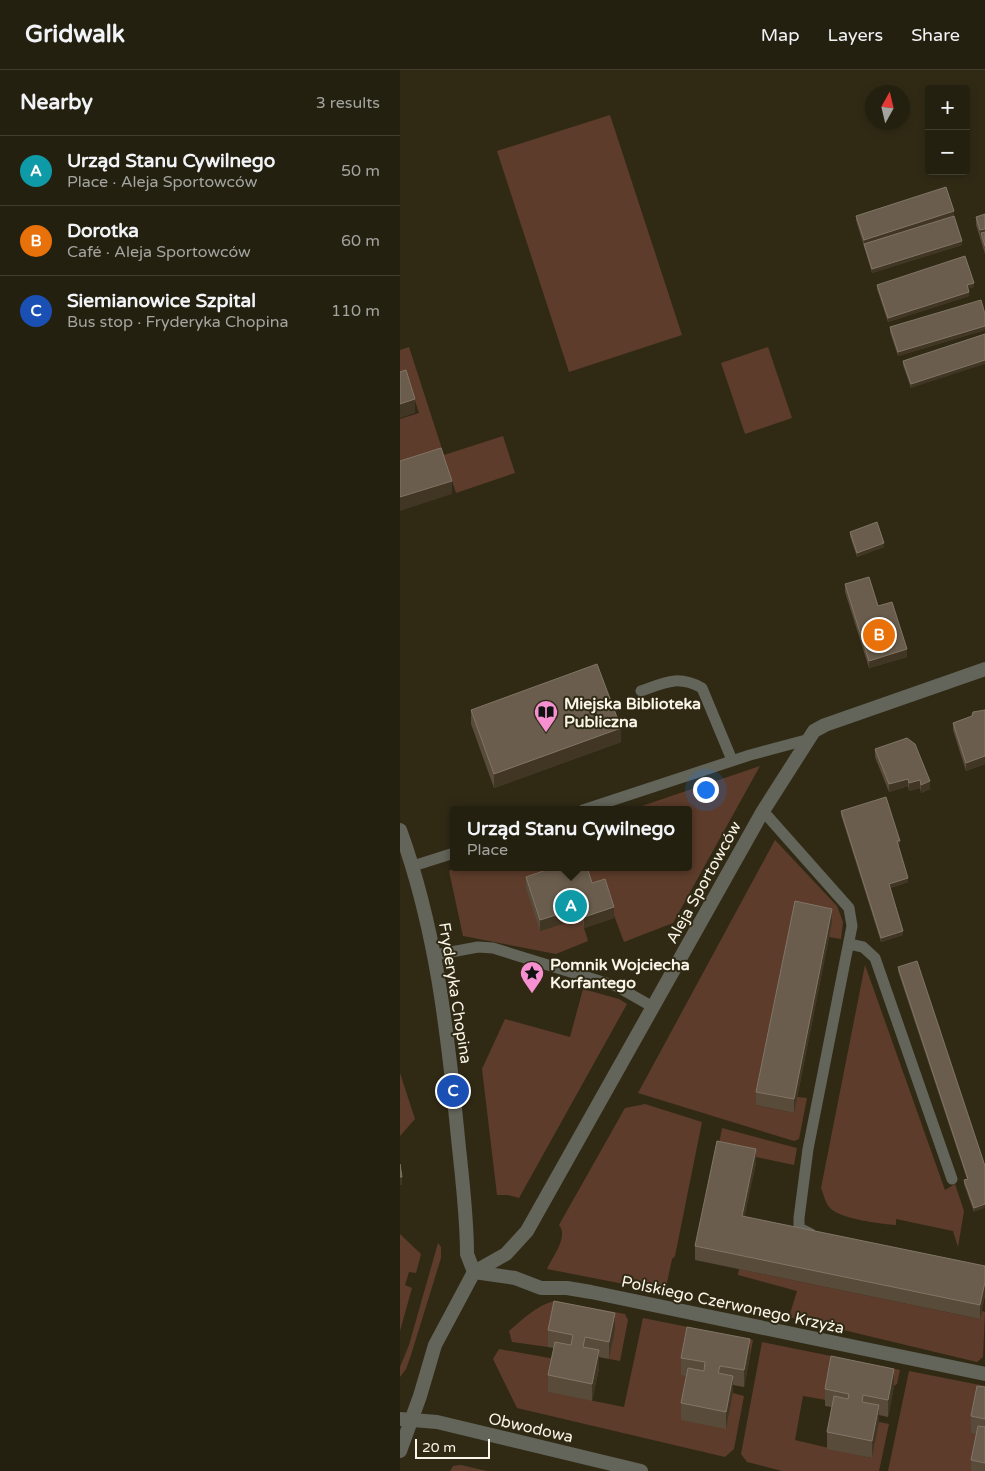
<!DOCTYPE html>
<html lang="en">
<head>
<meta charset="utf-8">
<style>
	body { margin:0; font-family:"Varela Round",sans-serif; background:#302d1e; color:#f1f3f6 }
	.controls { position:absolute; right:15px; top:15px; display:grid; overflow:hidden; border-radius:5px; box-shadow:0 2px 8px #0003 }
	.controls button { width:45px; height:45px; display:grid; place-items:center; padding:0; border:0; border-bottom:1px solid #413e30; background:#242010; color:#f1f3f6; font:25px sans-serif }
	.compass { position:absolute; left:465px; top:15px; width:45px; height:45px; border-radius:50%; background:#242010; box-shadow:0 2px 8px #0003; rotate:8deg }
	.scale { position:absolute; left:15px; bottom:12px; width:75px; box-sizing:border-box; padding-left:5px; border:2px solid #f9f5e8; border-top:0; font-size:14px; line-height:18px; white-space:nowrap; color:#f9f5e8; -webkit-text-stroke:4px #302a15; paint-order:stroke }
	.you { position:absolute; left:305px; top:719px; width:18px; height:18px; margin:-12px; border:4px solid #fff; border-radius:50%; background:#1a73e8; box-shadow:0 0 0 8px #1a73e833 }
	.badge { display:grid; place-items:center; width:32px; height:32px; border-radius:50%; background:#b45309; color:#fff; font-size:16px; font-weight:700 }
	.pin { position:absolute; translate:-50% -50%; border:2px solid #fff; box-shadow:0 1px 5px #0006 }
	.popup { position:absolute; left:50px; top:736px; width:242px; height:65px; box-sizing:border-box; display:grid; place-content:center; border-radius:5px; background:#242010; filter:drop-shadow(0 1px 4px #0005); font-size:16px; white-space:nowrap; color:#a3a39f }
	.popup b { font-size:19px; color:#f1f3f6 }
	.popup::after { content:''; position:absolute; left:50%; top:100%; margin-left:-10px; border:10px solid transparent; border-top-color:#242010 }
	.list { margin:0; padding:0; list-style:none }
	h2 { display:flex; justify-content:space-between; align-items:center; height:65px; margin:0; padding:0 20px; font-size:21px }
	h2 small { font-size:16px; font-weight:400; color:#a3a39f }
	.list li { display:grid; grid-template-columns:32px 1fr auto; gap:15px; align-items:center; box-sizing:border-box; height:70px; padding:0 20px; border-top:1px solid #413e30 }
	.list b { display:block; font-size:19px; white-space:nowrap }
	.list p { margin:0; font-size:16px; white-space:nowrap; color:#a3a39f }
	.list em { font-size:16px; font-style:normal; color:#a3a39f }
	.map { position:relative; flex:none; width:585px; height:1401px; overflow:hidden }
	header { display:flex; align-items:center; gap:30px; box-sizing:border-box; height:70px; padding:0 25px; background:#242010; border-bottom:1px solid #413e30 }
	header strong { font-size:24px }
	nav { display:flex; gap:28px; margin-inline-start:auto; font-size:18px }
	main { display:flex }
	aside { flex:1; background:#242010 }
	.map>svg:first-child { display:block }
</style>
</head>
<body>
<header>
<strong>Gridwalk</strong>
<nav><a>Map</a><a>Layers</a><a>Share</a></nav>
</header>
<main>
<aside>
<h2>Nearby<small>3 results</small></h2>
<ul class="list">
<li><span class="badge" style="background:#0f9aa8">A</span><div><b>Urząd Stanu Cywilnego</b><p>Place · Aleja Sportowców</p></div><em>50 m</em></li>
<li><span class="badge" style="background:#e8710a">B</span><div><b>Dorotka</b><p>Café · Aleja Sportowców</p></div><em>60 m</em></li>
<li><span class="badge" style="background:#1a4fb4">C</span><div><b>Siemianowice Szpital</b><p>Bus stop · Fryderyka Chopina</p></div><em>110 m</em></li>
</ul>
</aside>
<div class="map">
<svg width="585" height="1401" viewBox="0 0 585 1401">
	<rect width="100%" height="100%" fill="#302a15"/>
	<!-- green -->
	<g fill="#5d3c2b">
		<path d="M210,45L282,265L169,302L97,81Z"/>
		<path d="M9,277L44,385L103,366L115,403L56,423L45,389L0,404V349L19,343L8,309L0,311V280Z"/>
		<path d="M368,277L392,348L345,364L321,293Z"/>
		<path d="M360,696L273,853L224,872L205,821L140,861L181,848L188,871L156,884L63,866L49,801L58,797H288V740H230Z"/>
		<path d="M375,770L437,836L443,852L441,869L429,867L432,852L356,1035L394,1043L397,1027L407,1028L399,1069L394,1071L238,1023Z"/>
		<path d="M465,895L545,1120L555,1114L564,1141L558,1177L553,1161L496,1149V1155C481,1154 442,1149 431,1139C425,1133 424,1125 421,1118Z"/>
		<path d="M183,919L219,929L227,934L119,1128L108,1125H97L82,999L105,949L170,967Z"/>
		<path d="M0,1003L15,1049L0,1066Z"/>
		<path d="M245,1034L302,1052L275,1186L272,1189L265,1222L147,1199C152,1187 169,1167 159,1155L225,1038Z"/>
		<path d="M322,1058L397,1078L394,1095L318,1079Z"/>
		<path d="M0,1164L21,1184L16,1203L9,1202L5,1215L12,1218L0,1261Z"/>
		<path d="M38,1173L41,1177V1188L11,1285L6,1299L0,1307V1297L9,1275Z"/>
		<path d="M339,1199L580,1249L582,1241L585,1242L583,1287L577,1292L389,1247L397,1221L338,1205Z"/>
		<path d="M154,1231L225,1244L228,1250L220,1291L209,1289L214,1260L148,1277L112,1272L109,1261C123,1249 136,1236 154,1231Z"/>
		<path d="M243,1248L353,1270L350,1286L288,1274C304,1306 306,1317 344,1326L334,1379L325,1387L117,1338L93,1289L99,1279L155,1289L149,1322L224,1337Z"/>
		<path d="M362,1272L500,1300L497,1314L494,1316L426,1330L403,1326L395,1370L471,1388L479,1352L489,1354L479,1401H382L347,1392L341,1384Z"/>
		<path d="M509,1301L585,1316V1366L572,1401H488Z"/>
		<path d="M61,1395L87,1401H88H50L53,1396Z"/>
	</g>
	<g fill="none" stroke-linecap="round" stroke-linejoin="round">
		<!-- service -->
		<g stroke="#63645a" stroke-width="11">
			<path d="M241,621C266,612 278,605 302,618L332,690"/>
			<path d="M183,740L350,685L406,670"/>
			<path d="M363,741L449,838L452,856L408,1079L399,1148V1158L411,1164"/>
			<path d="M13,796L54,783"/>
			<path d="M449,874L463,877L475,888L552,1109"/>
			<path d="M35,885L78,877L93,878L216,916L253,937"/>
		</g>
		<!-- minor -->
		<g stroke="#63645a" stroke-width="14">
			<path d="M0,760C35,856 47,957 57,1058C61,1100 67,1142 67,1184L74,1202L35,1275L20,1326L0,1381"/>
			<path d="M74,1202L106,1184L127,1161L363,741L414,661L425,655L585,599"/>
			<path d="M74,1202L115,1208L141,1218H167L191,1222L585,1304"/>
		</g>
		<!-- tertiary -->
		<path stroke="#63645a" stroke-width="14" d="M0,1349L37,1352L241,1401"/>
	</g>
	<!-- wall -->
	<g fill="#594b3a">
		<path d="M585,144V184L576,155V147Z"/>
		<path d="M554,145L485,167L562,175L472,203L456,150V146Z"/>
		<path d="M477,215L574,217L568,218L569,226L488,252L477,219Z"/>
		<path d="M585,244V260L498,286L490,262V257Z"/>
		<path d="M585,264L511,318L503,295V291Z"/>
		<path d="M450,462L484,477L457,487L450,466Z"/>
		<path d="M445,514L478,536L507,587L469,598L445,522Z"/>
		<path d="M71,640L221,672L94,718L71,654Z"/>
		<path d="M585,640V694L566,701L553,660V653L572,646Z"/>
		<path d="M475,679L530,719L521,723L520,718L509,721L508,716L489,722L475,687Z"/>
		<path d="M441,741L500,775H498L508,812L490,818L503,865L481,872L441,745Z"/>
		<path d="M126,807L192,813L214,848L184,858L181,848L140,861L126,818Z"/>
		<path d="M432,852L394,1043L356,1035V1022Z"/>
		<path d="M498,897L585,1096L574,1142L564,1114V1110L567,1109L498,901Z"/>
		<path d="M356,1093L344,1147L585,1196V1225L580,1249L295,1190V1176Z"/>
		<path d="M148,1260H215L209,1289L199,1287V1298L192,1331L148,1322V1305L154,1278L148,1277Z"/>
		<path d="M350,1286L344,1317L333,1315V1323L326,1359L281,1350V1333L286,1306L281,1305V1288Z"/>
		<path d="M494,1316L488,1347L479,1345V1352L472,1388L427,1379V1362L432,1337L425,1336V1319Z"/>
		<path d="M585,1317V1401H571V1390L576,1364L571,1363V1346Z"/>
	</g>
	<!-- shaded-wall -->
	<g fill="#413623">
		<path d="M554,141V145L464,174V170Z"/>
		<path d="M585,159V167L581,163L580,168V160Z"/>
		<path d="M562,171V175L472,203V199Z"/>
		<path d="M574,213V217L567,219V215Z"/>
		<path d="M569,222V226L488,252V248Z"/>
		<path d="M585,256V260L498,286V282Z"/>
		<path d="M585,290V294L511,318V314Z"/>
		<path d="M15,329V343L0,348V334Z"/>
		<path d="M52,411V424L0,441V427Z"/>
		<path d="M484,473V477L457,487V483Z"/>
		<path d="M507,579V587L469,598V591Z"/>
		<path d="M221,658V672L94,718V704Z"/>
		<path d="M585,686V694L566,701V693Z"/>
		<path d="M508,709V716L489,722V714Z"/>
		<path d="M520,710V718L509,721V713Z"/>
		<path d="M530,711V719L521,723V715Z"/>
		<path d="M497,771H500V775L497,776Z"/>
		<path d="M508,808V812L489,818V814Z"/>
		<path d="M181,837V848L140,861V850Z"/>
		<path d="M214,837V848L184,858V847Z"/>
		<path d="M432,839V852L394,1043V1029Z"/>
		<path d="M503,861V865L481,872V868Z"/>
		<path d="M356,1079V1093L342,1160V1146Z"/>
		<rect x="0" y="1107" width="2" height="8"/>
		<path d="M585,1134V1138L574,1142V1138Z"/>
		<path d="M585,1212V1225L580,1249V1235Z"/>
		<path d="M215,1243V1260L209,1289V1272Z"/>
		<path d="M350,1269V1286L344,1317V1300Z"/>
		<path d="M199,1280V1298L192,1331V1314Z"/>
		<path d="M494,1299V1316L488,1347V1330Z"/>
		<path d="M333,1306V1323L326,1359V1342Z"/>
		<path d="M479,1335V1352L472,1388V1371Z"/>
	</g>
	<!-- building -->
	<g fill="#6a5d4d" stroke="#817565">
		<path d="M546,117L554,141L464,170L456,146Z"/>
		<path d="M585,144V159L580,160L576,147Z"/>
		<path d="M554,146L562,171L472,199L464,174Z"/>
		<path d="M585,162V176L581,163Z"/>
		<path d="M565,186L574,213L567,215L569,222L488,248L477,215Z"/>
		<path d="M581,230L585,244V256L498,282L490,257Z"/>
		<path d="M585,264V290L511,314L503,291Z"/>
		<path d="M6,300L15,329L0,334V302Z"/>
		<path d="M41,378L52,411L0,427V391Z"/>
		<path d="M477,452L484,473L457,483L450,462Z"/>
		<path d="M469,507L478,536L492,532L507,579L469,591L445,514Z"/>
		<path d="M197,594L221,658L94,704L71,640Z"/>
		<path d="M585,640V686L566,693L553,653L572,646L573,642Z"/>
		<path d="M507,668L515,674L530,711L521,715L520,710L509,713L508,709L489,714L475,679Z"/>
		<path d="M486,727L500,771H497L508,808L489,814L503,861L481,868L441,741Z"/>
		<path d="M155,797H187L192,813L205,809L214,837L184,847L181,837L140,850L126,807Z"/>
		<path d="M395,831L432,839L394,1029L356,1022Z"/>
		<path d="M517,891L585,1096V1134L574,1138L564,1110L568,1109L498,897Z"/>
		<path d="M317,1071L356,1079L342,1146L585,1196V1212L580,1235L295,1176Z"/>
		<path d="M0,1094L2,1107H0Z"/>
		<path d="M154,1231L215,1243L209,1272L185,1267L183,1277L199,1280L192,1314L148,1305L155,1272L171,1275L173,1265L148,1260Z"/>
		<path d="M287,1257L350,1269L344,1300L320,1296L318,1303L333,1306L326,1342L281,1333L288,1298L304,1301L305,1292L281,1288Z"/>
		<path d="M431,1286L494,1299L488,1330L463,1325L462,1332L479,1335L472,1371L427,1362L434,1326L448,1329L449,1324L425,1319Z"/>
		<path d="M577,1316L585,1317V1349L571,1346Z"/>
		<path d="M578,1356L585,1357V1393L571,1390Z"/>
	</g>
	<!-- icons -->
	<defs>
		<g id="library-pin" transform="scale(1.25)"><path d="M0 17L-7.5 6A9.5 9.5 0 1 1 7.5 6Z" fill="#f690d0" stroke="#302a15"/><path d="M-6-4Q-3-5.5-.7-3.5V5Q-3 3-6 4ZM6-4Q3-5.5 .7-3.5V5Q3 3 6 4Z" fill="#111"/></g>
		<g id="sight-pin" transform="scale(1.25)"><path d="M0 17L-7.5 6A9.5 9.5 0 1 1 7.5 6Z" fill="#f690d0" stroke="#302a15"/><path d="M0-6L1.8-2.2L6-1.7L2.9 1.2L3.7 5.4L0 3.3L-3.7 5.4L-2.9 1.2L-6-1.7L-1.8-2.2Z" fill="#111"/></g>
	</defs>
	<g fill-rule="evenodd">
		<use href="#library-pin" x="146" y="642"/>
		<use href="#sight-pin" x="132" y="903"/>
	</g>
	<g text-anchor="middle" stroke-width="4" stroke-linejoin="round" paint-order="stroke">
		<!-- poi labels -->
		<g font-size="16" font-weight="bold" fill="#f9f5e8" stroke="#302a15" text-anchor="start">
			<text x="164" y="639">Miejska Biblioteka<tspan x="164" dy="18">Publiczna</tspan></text>
			<text x="150" y="900">Pomnik Wojciecha<tspan x="150" dy="18">Korfantego</tspan></text>
		</g>
		<!-- street labels -->
		<g font-size="16" fill="#f9f5e8" stroke="#302a15">
			<text transform="translate(303 812) rotate(-61)" y="6">Aleja Sportowców</text>
			<text transform="translate(56 923) rotate(81)" y="6">Fryderyka Chopina</text>
			<text transform="translate(333 1234) rotate(12)" y="6">Polskiego Czerwonego Krzyża</text>
			<text transform="translate(131 1357) rotate(13)" y="6">Obwodowa</text>
		</g>
	</g>
</svg>
<div class="controls">
<button>+</button>
<button>−</button>
</div>
<svg class="compass" viewBox="-18 -18 36 36"><path d="M0-13l5 13h-10z" fill="#e53935"/><path d="M0 13l5-13h-10z" fill="#a3a39f"/></svg>
<div class="scale">20 m</div>
<div class="you"></div>
<div class="pin badge" style="left:171px;top:836px;background:#0f9aa8">A</div>
<div class="popup"><b>Urząd Stanu Cywilnego</b>Place</div>
<div class="pin badge" style="left:479px;top:565px;background:#e8710a">B</div>
<div class="pin badge" style="left:53px;top:1021px;background:#1a4fb4">C</div>
</div>
</main>
</body>
</html>
